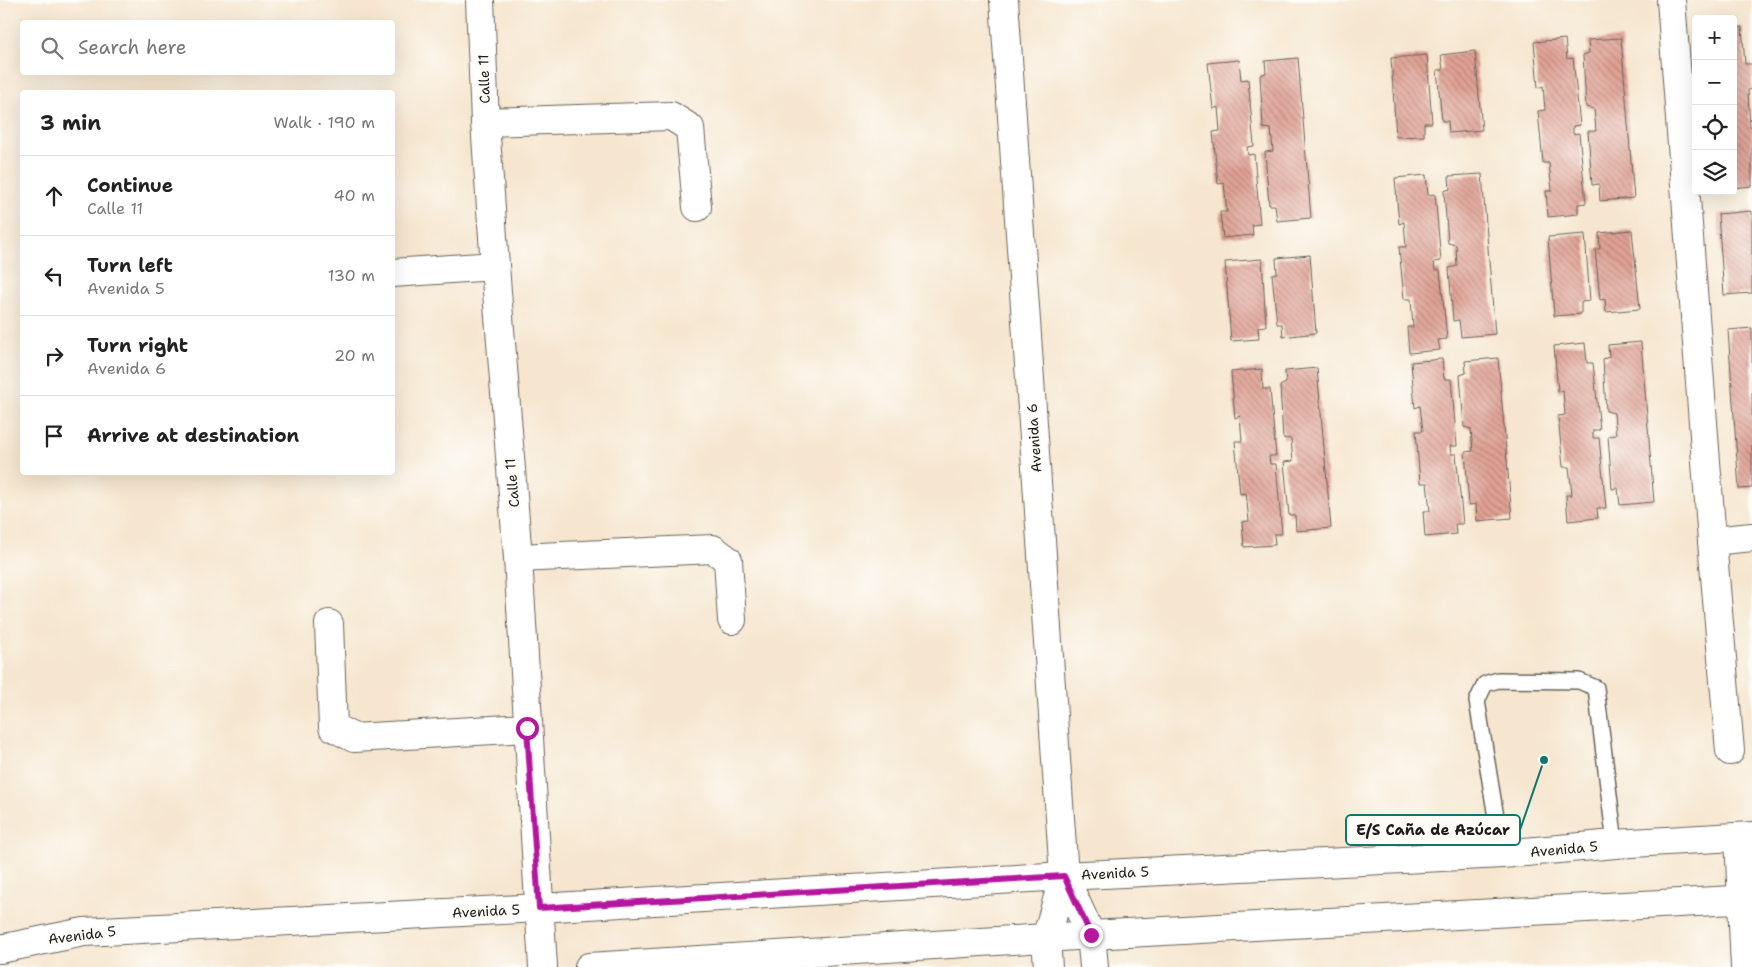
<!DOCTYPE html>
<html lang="en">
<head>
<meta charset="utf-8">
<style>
	body { margin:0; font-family:"Shantell Sans",sans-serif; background:#f2f2f2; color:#222 }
	.controls { position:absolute; right:15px; top:15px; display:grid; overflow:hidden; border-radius:5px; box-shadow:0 5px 20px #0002 }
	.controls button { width:45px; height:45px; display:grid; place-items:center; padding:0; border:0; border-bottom:1px solid #e0e0e0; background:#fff; color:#222; font:25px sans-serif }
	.stop { position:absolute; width:15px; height:15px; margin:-11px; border:4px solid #b5179e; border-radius:50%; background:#fff }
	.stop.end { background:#b5179e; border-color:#fff; box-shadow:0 1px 5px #0008 }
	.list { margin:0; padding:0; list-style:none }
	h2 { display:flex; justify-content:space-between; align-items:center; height:65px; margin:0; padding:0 20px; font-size:21px }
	h2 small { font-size:16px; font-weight:400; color:#767676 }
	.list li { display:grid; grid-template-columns:32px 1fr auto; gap:15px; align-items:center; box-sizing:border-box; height:80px; padding:0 20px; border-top:1px solid #e0e0e0 }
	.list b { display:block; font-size:19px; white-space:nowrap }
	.list p { margin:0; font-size:16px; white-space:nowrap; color:#767676 }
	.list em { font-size:16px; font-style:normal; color:#767676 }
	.icon { flex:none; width:28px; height:28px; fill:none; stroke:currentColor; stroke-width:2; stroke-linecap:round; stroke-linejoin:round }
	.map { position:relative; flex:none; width:1752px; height:967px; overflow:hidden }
	.search { position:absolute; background:#fff; box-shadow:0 5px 20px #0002; left:20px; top:20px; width:375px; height:55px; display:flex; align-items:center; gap:12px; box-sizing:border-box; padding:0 18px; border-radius:5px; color:#767676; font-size:19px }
	.panel { position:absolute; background:#fff; box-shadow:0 5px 20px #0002; left:20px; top:90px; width:375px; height:385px; border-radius:5px }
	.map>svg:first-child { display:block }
</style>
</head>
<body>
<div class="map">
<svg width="1752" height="967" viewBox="0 0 1752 967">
	<defs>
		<pattern id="building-back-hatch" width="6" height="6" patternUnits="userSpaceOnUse" patternTransform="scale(1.25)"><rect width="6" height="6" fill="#e0a194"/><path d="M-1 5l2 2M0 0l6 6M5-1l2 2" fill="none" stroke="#b58278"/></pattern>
	</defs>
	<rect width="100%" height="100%" fill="#fdfcf7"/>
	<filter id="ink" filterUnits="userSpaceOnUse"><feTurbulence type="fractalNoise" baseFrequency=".02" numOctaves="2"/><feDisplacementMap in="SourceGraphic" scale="10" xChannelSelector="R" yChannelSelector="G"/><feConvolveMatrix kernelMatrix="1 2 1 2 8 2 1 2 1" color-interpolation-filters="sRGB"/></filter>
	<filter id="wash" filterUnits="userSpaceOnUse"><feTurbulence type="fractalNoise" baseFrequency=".0096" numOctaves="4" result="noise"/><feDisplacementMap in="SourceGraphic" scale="20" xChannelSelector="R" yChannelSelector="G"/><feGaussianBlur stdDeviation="1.12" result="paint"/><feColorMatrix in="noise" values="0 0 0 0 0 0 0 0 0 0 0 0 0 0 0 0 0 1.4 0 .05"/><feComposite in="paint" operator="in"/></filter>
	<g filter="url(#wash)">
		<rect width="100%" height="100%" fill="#f6e6cf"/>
		<g id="blocks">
			<!-- building -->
			<g fill="url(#building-back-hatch)">
				<path d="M1742,27L1745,64H1752V89L1748,90L1750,127H1752V186L1733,188V28Z"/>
				<path d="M1621,38L1634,198L1600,201L1599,184L1592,185L1588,131H1596L1594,109L1586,107L1583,55L1589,53L1588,40Z"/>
				<path d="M1565,39L1567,59L1573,58L1580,125L1573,126V134L1579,133L1586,203L1578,204V214L1548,217L1546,191H1552L1549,163H1543L1538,111L1545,110L1543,86L1538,88L1534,42Z"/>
				<path d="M1475,51L1482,130L1449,133L1448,121H1442L1437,70H1443L1441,55Z"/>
				<path d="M1427,55L1432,123H1424V136L1396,137L1391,58Z"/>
				<path d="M1298,58L1311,218L1277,221L1275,205H1269L1265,152L1273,151L1271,129L1263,128L1260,75L1266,73L1265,61Z"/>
				<path d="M1239,60L1241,80L1248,79L1254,146L1247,147L1248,155L1254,154L1260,224L1252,225L1253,235L1223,238L1220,212H1227L1224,183L1218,184L1213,132L1220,131L1218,107L1213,109L1208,63Z"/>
				<path d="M1482,174L1495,334L1461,337L1459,320L1453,321L1449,268L1457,266L1456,245L1448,243L1444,191L1450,189L1449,176Z"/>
				<path d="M1426,175L1428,195L1435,194L1441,261L1434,262L1435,270H1440L1447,339L1438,340L1440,350L1409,353L1407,327H1413L1411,299H1404L1399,247H1406L1404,222L1399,224L1395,178Z"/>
				<path d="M1752,211V293L1724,295L1718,214Z"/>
				<path d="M1632,230L1640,309L1606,312L1605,299L1600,300L1595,249H1600L1599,233Z"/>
				<path d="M1585,234L1590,301L1581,302V314L1554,316L1548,237Z"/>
				<path d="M1310,255L1316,333L1283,337L1282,324H1277L1272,274L1277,273L1276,258Z"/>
				<path d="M1262,259L1266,326L1258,327L1259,339L1231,341L1225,262Z"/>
				<path d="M1752,328V488L1739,489L1728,330Z"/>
				<path d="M1641,342L1654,502L1620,505L1618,488L1612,489L1608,436L1616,435L1614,413L1606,411L1603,359L1609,357L1608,345Z"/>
				<path d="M1585,343L1587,363H1593L1600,430H1593V438H1599L1606,508H1597L1598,518L1568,521L1566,495H1572L1569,467H1563L1558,416L1565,415L1563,390L1558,392L1554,346Z"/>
				<path d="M1498,358L1512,518L1477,521L1476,504L1469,505L1465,452L1473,451L1471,429L1464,427L1460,375L1466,373L1465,361Z"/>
				<path d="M1442,359L1444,379H1451L1457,446H1450L1451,454H1456L1463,524H1455L1456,534L1425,537L1423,511H1430L1427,483H1420L1416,431H1423L1420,406L1415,408L1411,362Z"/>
				<path d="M1317,368L1331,528L1296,531L1295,515H1289L1284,462L1293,461L1291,439L1283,438L1280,386L1286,383L1285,371Z"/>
				<path d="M1262,369L1263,389H1270L1276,456H1269L1270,464H1276L1282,534H1274L1275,545L1244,547L1242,522L1249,521L1246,493L1240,494L1235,441H1242L1240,416L1235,418L1231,372Z"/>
			</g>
		</g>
	</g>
	<g filter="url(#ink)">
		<use href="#blocks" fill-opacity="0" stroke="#68635b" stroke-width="1"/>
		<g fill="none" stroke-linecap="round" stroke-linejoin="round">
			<!-- service casing -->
			<g stroke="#68635b" stroke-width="18">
				<path id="service" d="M1502,854L1477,701L1485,684L1498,680L1579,681L1596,688L1615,844"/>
			</g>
			<!-- minor casing -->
			<g stroke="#68635b" stroke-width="30">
				<g id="minor">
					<path d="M480,0L485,122L495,266L518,558L543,967"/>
					<path d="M1004,0L1064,876L1046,939L1048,967"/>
					<path d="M1671,0L1712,541L1730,751"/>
					<path d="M485,122L671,116L690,128L697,207"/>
					<path d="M392,273L495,266"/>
					<path d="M1712,541L1752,537"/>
					<path d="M518,558L713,549L728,560L732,620"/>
					<path d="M329,624L333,727L354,738L527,728"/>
					<path d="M1739,837L1745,967"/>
					<path d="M1064,876L1091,935L1094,967"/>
					<path d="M0,949L84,932L539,908L1064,876L1502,854L1615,844L1752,836"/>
					<path d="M589,967L1091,935L1752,899"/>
				</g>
			</g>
			<!-- service -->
			<use href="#service" stroke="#fff" stroke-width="15"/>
			<!-- minor -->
			<use href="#minor" stroke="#fff" stroke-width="28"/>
		</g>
	</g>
	<g fill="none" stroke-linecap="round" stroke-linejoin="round" filter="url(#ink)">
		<!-- route -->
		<path stroke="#b5179e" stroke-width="6" d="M527,728L539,908L1064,876L1091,935"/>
	</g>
	<g text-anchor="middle" stroke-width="5" stroke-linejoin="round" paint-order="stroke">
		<!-- street labels -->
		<g font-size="14" fill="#1c1c1c" stroke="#fdfcf7">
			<text transform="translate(484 79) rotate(-92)" y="5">Calle 11</text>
			<text transform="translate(1034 438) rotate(-94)" y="5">Avenida 6</text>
			<text transform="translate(512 483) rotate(-95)" y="5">Calle 11</text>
			<text transform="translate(1564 849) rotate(-5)" y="5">Avenida 5</text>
			<text transform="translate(1115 873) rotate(-3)" y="5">Avenida 5</text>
			<text transform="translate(486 911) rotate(-3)" y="5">Avenida 5</text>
			<text transform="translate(82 935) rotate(-7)" y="5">Avenida 5</text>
		</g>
	</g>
	<!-- callouts -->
	<path fill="none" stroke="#0f766e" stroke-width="2" d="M1544 760L1520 830"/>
	<circle fill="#0f766e" stroke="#fdfcf7" stroke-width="2" cx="1544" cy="760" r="5"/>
	<rect fill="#fdfcf7" stroke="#0f766e" stroke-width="2" x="1346" y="815" width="174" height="30" rx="5"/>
	<g font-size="15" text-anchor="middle" font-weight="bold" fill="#1c1c1c">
		<text x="1433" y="835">E/S Caña de Azúcar</text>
	</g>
</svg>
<div class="controls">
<button>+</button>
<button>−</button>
<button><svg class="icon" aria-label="locate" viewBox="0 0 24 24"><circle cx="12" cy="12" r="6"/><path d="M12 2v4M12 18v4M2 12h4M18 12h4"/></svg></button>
<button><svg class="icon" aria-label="layers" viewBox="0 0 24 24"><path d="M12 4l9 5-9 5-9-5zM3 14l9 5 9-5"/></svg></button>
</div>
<div class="stop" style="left:527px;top:728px"></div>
<div class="stop end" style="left:1091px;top:935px"></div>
<div class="search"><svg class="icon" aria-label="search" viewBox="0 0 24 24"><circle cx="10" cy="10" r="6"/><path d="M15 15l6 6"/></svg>Search here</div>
<section class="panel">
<h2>3 min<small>Walk · 190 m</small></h2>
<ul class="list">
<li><svg class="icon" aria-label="ahead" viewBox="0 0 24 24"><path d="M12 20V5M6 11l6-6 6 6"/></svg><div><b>Continue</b><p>Calle 11</p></div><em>40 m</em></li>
<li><svg class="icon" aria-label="left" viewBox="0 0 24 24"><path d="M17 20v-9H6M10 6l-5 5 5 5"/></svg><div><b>Turn left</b><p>Avenida 5</p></div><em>130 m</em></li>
<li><svg class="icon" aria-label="right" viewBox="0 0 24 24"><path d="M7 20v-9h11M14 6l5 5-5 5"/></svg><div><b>Turn right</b><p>Avenida 6</p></div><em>20 m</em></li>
<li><svg class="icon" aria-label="arrive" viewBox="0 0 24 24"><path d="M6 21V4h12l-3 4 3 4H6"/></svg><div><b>Arrive at destination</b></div></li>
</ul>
</section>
</div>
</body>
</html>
